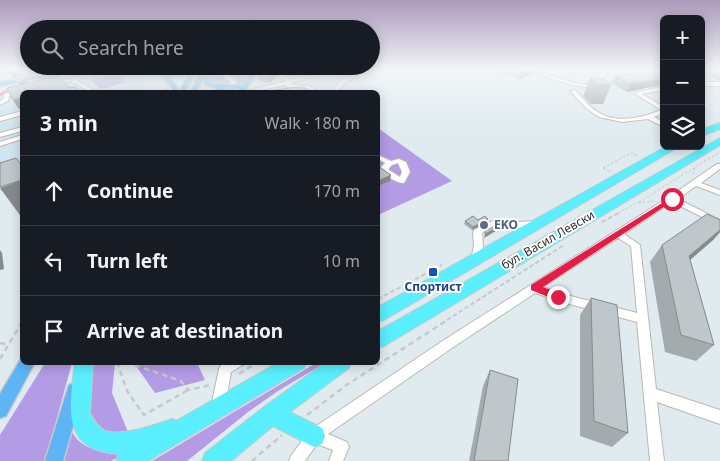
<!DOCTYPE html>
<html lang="en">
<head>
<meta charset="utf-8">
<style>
	body { margin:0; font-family:"Noto Sans",sans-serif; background:#20242c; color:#f1f3f6 }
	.controls { position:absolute; right:15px; top:15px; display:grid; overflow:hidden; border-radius:8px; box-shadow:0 2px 12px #0003 }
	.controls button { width:45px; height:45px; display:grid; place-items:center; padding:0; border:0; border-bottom:1px solid #363941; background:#171b24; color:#f1f3f6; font:25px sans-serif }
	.stop { position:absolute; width:15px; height:15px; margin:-11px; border:4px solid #e11d48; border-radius:50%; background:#fff }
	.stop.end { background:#e11d48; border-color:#fff; box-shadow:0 1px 5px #0008 }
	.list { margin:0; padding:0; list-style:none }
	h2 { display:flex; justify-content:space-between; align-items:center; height:65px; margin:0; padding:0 20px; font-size:21px }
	h2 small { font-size:16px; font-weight:400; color:#9ea1a6 }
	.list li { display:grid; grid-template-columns:32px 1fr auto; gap:15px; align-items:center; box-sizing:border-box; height:70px; padding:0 20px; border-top:1px solid #363941 }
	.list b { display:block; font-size:19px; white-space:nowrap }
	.list em { font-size:16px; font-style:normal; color:#9ea1a6 }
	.icon { flex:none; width:28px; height:28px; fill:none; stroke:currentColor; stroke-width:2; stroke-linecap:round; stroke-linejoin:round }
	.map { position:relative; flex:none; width:720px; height:461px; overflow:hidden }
	.search { position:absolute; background:#171b24; box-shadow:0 2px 12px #0003; left:20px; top:20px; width:360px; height:55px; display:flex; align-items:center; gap:12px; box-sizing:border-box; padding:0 18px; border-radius:28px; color:#9ea1a6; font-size:19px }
	.panel { position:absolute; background:#171b24; box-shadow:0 2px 12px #0003; left:20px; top:90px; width:360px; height:275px; border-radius:8px }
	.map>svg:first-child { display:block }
</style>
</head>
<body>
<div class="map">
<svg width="720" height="461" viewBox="0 0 720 461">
	<rect width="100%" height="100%" fill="#dfebef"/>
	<!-- education -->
	<path fill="#cfe5f0" d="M102,70H139L149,92H22V165L0,176V91L41,81Z"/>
	<!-- green -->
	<g fill="#b39be6">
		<path d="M211,70H257L249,79L236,85L243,91L241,92H218L222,88L214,87L207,80Z"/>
		<path d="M116,73L127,82L101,89L90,80Z"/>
		<path d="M378,128L452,181L378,215Z"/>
		<path d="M45,363H72L45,461H0V435Z"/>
		<path d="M90,363H115L112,393L130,437L91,429L88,379Z"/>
		<path d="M134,363H197L205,380L155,393Z"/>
		<path d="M316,363H325L278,391L248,412L187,461H152Z"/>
		<path d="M71,428C77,450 106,454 126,453L111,461H60Z"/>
	</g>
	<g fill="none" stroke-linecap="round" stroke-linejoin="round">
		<!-- stream -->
		<path stroke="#f2717a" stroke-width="2" d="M0,95L9,89"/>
		<!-- minor casing -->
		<g stroke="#bdb6af" stroke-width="2">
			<g id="minor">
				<path d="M16,70H23L0,75V73Z"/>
				<path d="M57,70H63L52,74L49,77L45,76L48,72Z"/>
				<path d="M108,70L110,71V72L76,80L95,91V92H90L71,81L53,86L50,84Z"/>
				<path d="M224,70H228V75L237,82L231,87L226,86L231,82L223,76Z"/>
				<path d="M284,70L288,71L284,76L292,80L325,70H331L289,84L310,86L318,92H313L307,88L287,87L285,85L251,92H243L287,81L279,76Z"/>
				<path d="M361,70H365C357,79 342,80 338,92H334C336,79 351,77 361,70Z"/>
				<path d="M606,70H610L603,77L607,84C592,93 553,81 539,73L541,72C559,77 582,89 601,83L598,77Z"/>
				<path d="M630,70H638L664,74V77Z"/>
				<rect x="701" y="82" width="19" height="4"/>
				<path d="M664,86V90L642,94L664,107V113L654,117L664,122V127L648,119L622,122L599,117L587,109L570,91L575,90C582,97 589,107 598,112C616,124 642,118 661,110L634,93Z"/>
				<path d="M174,87L176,88V90L166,92H159Z"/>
				<path d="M21,89L23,90V92L9,96L8,101L0,105V101L3,99L4,94Z"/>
				<path d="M22,111V115L0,121V117Z"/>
				<path d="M22,127V131L0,137V133Z"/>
				<path d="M22,135V139L0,146V142Z"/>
				<path d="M378,155L391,161L399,159L406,162L410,172L404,183C396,183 383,175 381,167L385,163L378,159ZM398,163L402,172L400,177L389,170V168L392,165Z"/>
				<path d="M717,164H720V169L701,183L720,190V195L696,186L678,199L720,220V226L672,202L624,234L640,245L656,389L720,410V424L657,402L664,461H650L637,322L558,301L535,293L449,350L328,434L347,442L349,447L343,461H329L333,450L317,444L305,461H289L291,456L309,431L441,342L669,197ZM618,238L631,246L637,313L559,293L543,287Z"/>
				<path d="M497,219L517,222L536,221L540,224C530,232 512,225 500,225C494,225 487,231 482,233C483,244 484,252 479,262H473L471,260L474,246L473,232L474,230Z"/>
				<path d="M225,362H243L241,366L231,372L225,407L223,412L218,414L213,412L211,407L219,369L221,365Z"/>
			</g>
		</g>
		<!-- major casing -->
		<g stroke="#c8c8c8" stroke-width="3">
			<g id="major">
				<path d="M77,70H89L0,86V82Z"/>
				<path d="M161,70C172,76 186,69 197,70L185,92H179L189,73L182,76H168L177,87L178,92H172L171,87L158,72Z"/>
				<path d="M202,70H214L211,83L242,85L254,70H260L244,92H238L239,89C232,86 226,87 221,92H215L217,88L205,85L204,82L208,71L196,92H190Z"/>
				<path d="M22,357V362H35L6,416L0,418V394Z"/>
				<path d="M75,383L81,385L83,391L63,461H45L67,391L69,385Z"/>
			</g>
		</g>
		<!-- highway casing -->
		<g stroke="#c8c8c8" stroke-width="2">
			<g id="highway">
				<path d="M720,123V129L701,136V130Z"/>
				<path d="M720,138V145L384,346L378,348V331Z"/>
				<path d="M667,146H680L384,320L378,322V307Z"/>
				<path d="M75,362H93L90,413C93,419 96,425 102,429C116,439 157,424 172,419L176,421L279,362H306L304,368L148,461H116L119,454C59,451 70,405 75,362Z"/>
				<path d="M326,362H351L349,368L290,412L322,428L325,436L322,444L314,447L273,426L231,461H202L205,453L264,407Z"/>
			</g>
		</g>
		<!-- path-far2 -->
		<g stroke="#c8c8c8" stroke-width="1" stroke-dasharray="2.5 2" stroke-linecap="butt">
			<path d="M149,70L155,75"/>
			<path d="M603,168L631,153L639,156"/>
			<path d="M603,168L612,172"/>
			<path d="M693,174L695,167L720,152"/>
			<path d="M378,198L383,196"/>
			<path d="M639,202L694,168"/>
			<path d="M618,213L637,203L655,201"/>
		</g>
		<!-- path-far1 -->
		<g stroke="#c8c8c8" stroke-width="2" stroke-dasharray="4.5 2.5" stroke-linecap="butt">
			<path d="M602,222L621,212"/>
			<path d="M378,299L442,265"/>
			<path d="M447,320L564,245"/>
		</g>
		<!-- path -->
		<g stroke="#c8c8c8" stroke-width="2.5" stroke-dasharray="5.5 4" stroke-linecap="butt">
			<path d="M0,343L8,345"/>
			<path d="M0,359L22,322"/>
			<path d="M117,362L127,391L144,415L188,390"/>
			<path d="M126,362L181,381L188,390L211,385"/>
			<path d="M239,374L258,362"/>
			<path d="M307,415L348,384L449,319"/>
			<path d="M252,461L282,435"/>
		</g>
		<!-- minor -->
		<use href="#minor" fill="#fff" fill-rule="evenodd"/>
		<!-- major -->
		<use href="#major" fill="#5eb4f5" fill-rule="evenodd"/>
		<!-- highway -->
		<use href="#highway" fill="#5aefff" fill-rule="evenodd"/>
	</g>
	<!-- wall -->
	<g fill="#a4abae">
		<path d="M283,70L270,83L259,81L258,72Z"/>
		<path d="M289,70H309L303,74L289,73Z"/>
		<path d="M496,70H544L519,79Z"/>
		<path d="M707,70H720V81L705,74Z"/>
		<path d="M614,76L660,85L627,92L611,83Z"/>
		<path d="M590,78L611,85L603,104H591L583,96Z"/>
		<path d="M478,220L487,222L472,230L464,224L465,221Z"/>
		<path d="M720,220V232L713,240L690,260L714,345L696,361L665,352L650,262L662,245Z"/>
		<path d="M591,298L628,433L612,447L580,436V315Z"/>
		<path d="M490,370L508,461H469L483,386Z"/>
	</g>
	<!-- shaded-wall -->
	<g fill="#868b8d">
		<path d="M8,70H19L23,76L13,78Z"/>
		<path d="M273,70H283L270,83L268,74Z"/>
		<path d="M303,70H309L303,74Z"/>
		<path d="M521,70H544L519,79Z"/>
		<path d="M664,78L660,85L627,92L630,84Z"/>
		<path d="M27,79L29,84L21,88L18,83Z"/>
		<path d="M22,98V108L19,109L13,100Z"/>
		<path d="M391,175L390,181L378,186V181Z"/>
		<path d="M22,180V218L0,188Z"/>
		<path d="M488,219L487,222L472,230L473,227Z"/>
		<path d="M500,226L499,229L484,238L485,234Z"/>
		<path d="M720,230V232L713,240L675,273L689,256Z"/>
		<path d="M0,250L2,253L4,269L0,270Z"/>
		<path d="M242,362H249L243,366Z"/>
	</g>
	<!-- building -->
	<g fill="#bfc7ca" stroke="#868b8d">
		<path d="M261,70H273L268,74L258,72Z"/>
		<path d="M651,72L664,78L630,84L614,76Z"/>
		<path d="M59,76L69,88L75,87L80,92H22V98L13,100L7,88Z"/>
		<path d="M26,78L27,79L18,83L15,80Z"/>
		<path d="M590,78H603L611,85H599Z"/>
		<path d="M297,87H304L308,92H261Z"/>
		<path d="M16,158L22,166V180L0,187V163Z"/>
		<path d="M378,166L391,175L378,181Z"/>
		<path d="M707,214L720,220V230L689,256L714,345L681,335L662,245Z"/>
		<path d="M473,216L478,220L485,216L488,219L473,227L465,221Z"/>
		<path d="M497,225L500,226L485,234V231Z"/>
		<path d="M591,298L617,305L628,433L594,421Z"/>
		<path d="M490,370L518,379L508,461H474Z"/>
	</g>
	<!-- sky -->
	<linearGradient id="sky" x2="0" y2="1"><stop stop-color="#ac99bc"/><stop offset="0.52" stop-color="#f1f6f8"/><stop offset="1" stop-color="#f1f6f8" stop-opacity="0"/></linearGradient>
	<rect width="720" height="134" fill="url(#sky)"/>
	<!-- route -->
	<path fill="#e11d48" d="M670,198L676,199L543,287L561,294V300L558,301L531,290V285Z"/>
	<!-- markers -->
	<circle fill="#5c6f8a" stroke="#fff" stroke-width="2" cx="484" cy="225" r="5"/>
	<rect fill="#1a4fb4" stroke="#fff" stroke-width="2" x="428" y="267" width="10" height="10" rx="2.5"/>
	<g text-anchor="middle" stroke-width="4" stroke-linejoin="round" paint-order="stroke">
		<!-- service labels -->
		<g font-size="12" font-weight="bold" fill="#4e5e75" stroke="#fff" text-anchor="start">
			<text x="494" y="229">EKO</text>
		</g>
		<!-- street labels -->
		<g font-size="12" fill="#2d2d2d" stroke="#fff">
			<text transform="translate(548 240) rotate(-30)" y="4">бул. Васил Левски</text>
		</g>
		<!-- transit labels -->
		<g font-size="12" font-weight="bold" fill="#164399" stroke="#fff">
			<text x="433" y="291">Спортист</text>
		</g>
	</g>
</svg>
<div class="controls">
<button>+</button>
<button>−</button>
<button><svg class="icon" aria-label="layers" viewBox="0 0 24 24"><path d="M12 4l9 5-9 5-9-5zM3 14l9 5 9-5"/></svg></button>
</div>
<div class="stop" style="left:672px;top:199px"></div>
<div class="stop end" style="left:558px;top:297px"></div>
<div class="search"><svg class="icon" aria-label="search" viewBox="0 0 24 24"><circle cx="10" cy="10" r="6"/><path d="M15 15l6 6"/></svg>Search here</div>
<section class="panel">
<h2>3 min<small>Walk · 180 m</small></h2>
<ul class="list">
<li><svg class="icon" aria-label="ahead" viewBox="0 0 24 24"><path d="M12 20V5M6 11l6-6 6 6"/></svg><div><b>Continue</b></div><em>170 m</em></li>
<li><svg class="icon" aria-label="left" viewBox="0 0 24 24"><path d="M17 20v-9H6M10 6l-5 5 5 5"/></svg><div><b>Turn left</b></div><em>10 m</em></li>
<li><svg class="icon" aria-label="arrive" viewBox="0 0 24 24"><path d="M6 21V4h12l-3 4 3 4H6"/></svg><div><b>Arrive at destination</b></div></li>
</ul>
</section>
</div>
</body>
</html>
